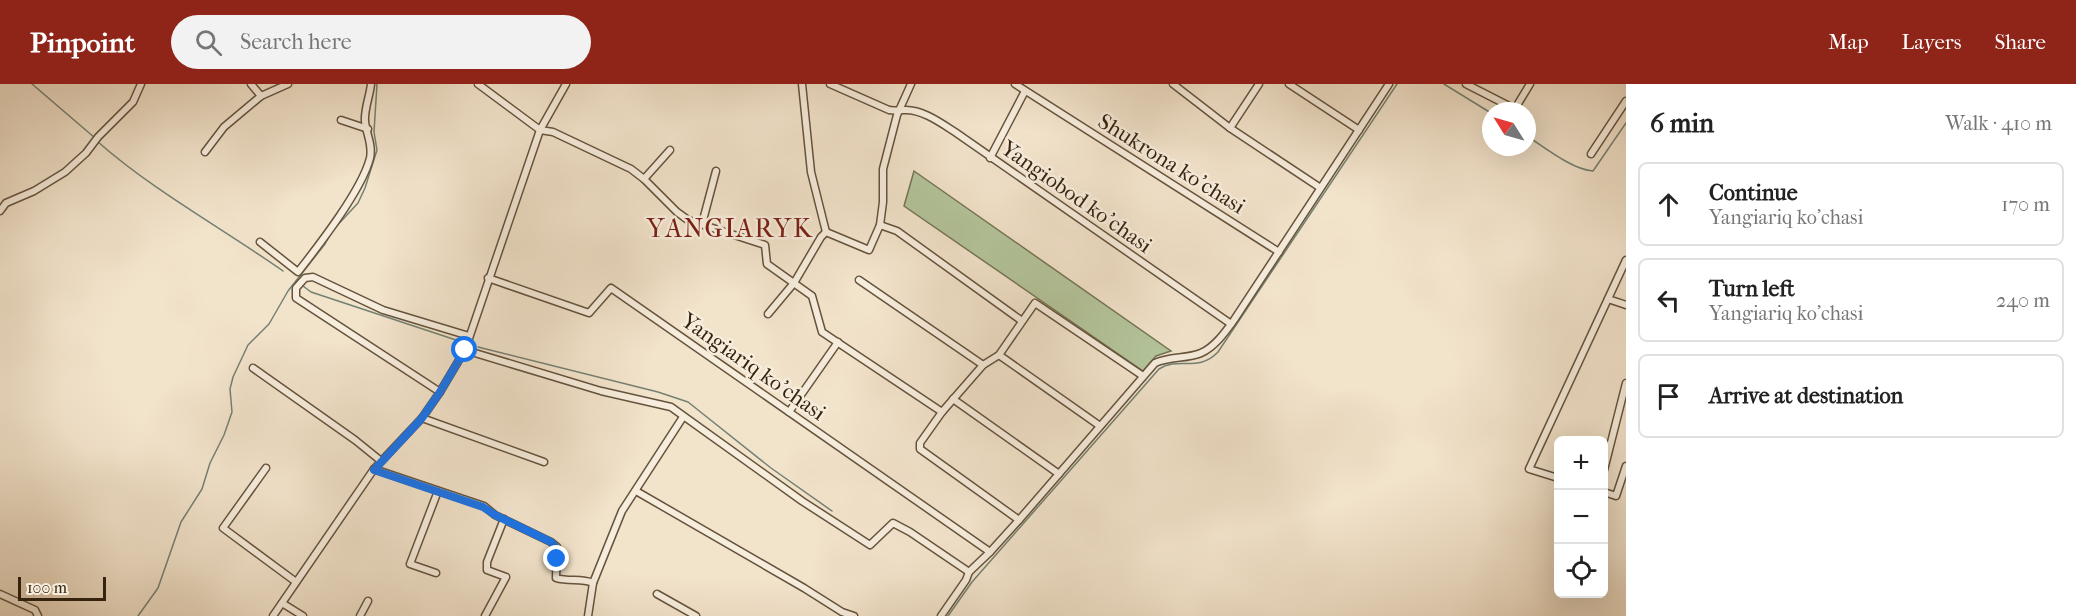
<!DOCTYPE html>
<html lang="en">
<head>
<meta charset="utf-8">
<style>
	body { margin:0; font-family:"IM FELL French Canon",serif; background:#f2f2f2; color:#222 }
	.controls { position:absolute; right:18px; bottom:18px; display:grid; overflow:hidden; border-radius:9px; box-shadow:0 6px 24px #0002 }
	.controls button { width:54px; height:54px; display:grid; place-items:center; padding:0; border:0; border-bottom:2px solid #e0e0e0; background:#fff; color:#222; font:30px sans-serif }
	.compass { position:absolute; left:1482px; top:18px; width:54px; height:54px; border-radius:50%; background:#fff; box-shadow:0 6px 24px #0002; rotate:307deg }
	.scale { position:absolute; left:18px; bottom:15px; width:88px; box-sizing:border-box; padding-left:6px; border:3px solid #36230e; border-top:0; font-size:16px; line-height:21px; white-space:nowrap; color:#36230e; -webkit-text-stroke:4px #f7eddd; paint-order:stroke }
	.stop { position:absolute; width:18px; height:18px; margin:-14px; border:4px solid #1a73e8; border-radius:50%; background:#fff }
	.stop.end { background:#1a73e8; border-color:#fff; box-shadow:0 2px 6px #0008 }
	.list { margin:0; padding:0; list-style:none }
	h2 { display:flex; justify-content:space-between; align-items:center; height:78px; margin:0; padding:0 24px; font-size:26px }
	h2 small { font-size:20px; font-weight:400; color:#767676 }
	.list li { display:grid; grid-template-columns:39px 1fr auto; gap:18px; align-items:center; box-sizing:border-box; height:84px; margin:0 12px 12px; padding:0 12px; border:2px solid #e0e0e0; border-radius:9px }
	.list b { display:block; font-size:22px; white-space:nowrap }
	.list p { margin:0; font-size:20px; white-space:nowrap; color:#767676 }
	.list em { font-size:20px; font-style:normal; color:#767676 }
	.icon { flex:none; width:33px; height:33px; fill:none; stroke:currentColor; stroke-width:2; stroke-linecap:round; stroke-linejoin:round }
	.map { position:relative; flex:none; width:1626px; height:532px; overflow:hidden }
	header { display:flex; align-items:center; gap:36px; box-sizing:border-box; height:84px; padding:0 30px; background:#8f2418; color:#fff }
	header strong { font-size:28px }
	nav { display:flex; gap:33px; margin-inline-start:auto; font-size:21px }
	.search { width:420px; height:54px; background:#f2f2f2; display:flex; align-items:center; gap:15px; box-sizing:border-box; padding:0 21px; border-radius:33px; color:#767676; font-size:22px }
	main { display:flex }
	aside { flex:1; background:#fff }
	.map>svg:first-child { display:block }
</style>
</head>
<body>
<header>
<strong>Pinpoint</strong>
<div class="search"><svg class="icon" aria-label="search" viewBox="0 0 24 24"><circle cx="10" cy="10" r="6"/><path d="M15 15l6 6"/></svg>Search here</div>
<nav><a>Map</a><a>Layers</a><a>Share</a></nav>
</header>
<main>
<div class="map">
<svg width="1626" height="532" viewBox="0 0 1626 532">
	<rect width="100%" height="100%" fill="#f2e3cb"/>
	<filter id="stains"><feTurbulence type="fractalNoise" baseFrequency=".00333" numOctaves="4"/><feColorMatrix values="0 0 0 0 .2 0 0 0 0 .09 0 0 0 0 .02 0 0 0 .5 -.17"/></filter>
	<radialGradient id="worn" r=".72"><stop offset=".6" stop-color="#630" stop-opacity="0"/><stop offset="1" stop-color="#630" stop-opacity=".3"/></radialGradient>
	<!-- green -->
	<path fill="#b4c59c" stroke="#757455" stroke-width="1.5" d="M914,87L1171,267L1156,272L1143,287L904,122Z"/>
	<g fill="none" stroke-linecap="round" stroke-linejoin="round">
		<!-- stream -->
		<g stroke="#738073" stroke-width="1.5">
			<path d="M32,0L95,54"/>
			<path d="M1444,0L1491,29"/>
			<path d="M1527,52C1544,63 1573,86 1593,87L1626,39"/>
			<path d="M98,58C155,108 222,144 283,187"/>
			<path d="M303,202L311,208L462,258"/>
			<path d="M478,263L658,308L688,318L771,384L832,427"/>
			<path d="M138,532L158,504L181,438L202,405L210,379L224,351L232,328L230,305L233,293L248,261L269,240L288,207L325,160L333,146L358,119L365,104L377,66L374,48L377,0"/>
			<path d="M948,532L972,498L1159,285C1179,272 1198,289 1218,268L1397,0"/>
		</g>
		<!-- minor casing -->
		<g stroke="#65533d" stroke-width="9">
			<g id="minor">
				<path d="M251,0L261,12"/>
				<path d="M478,0L540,46L553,48L631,85L644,95L677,128L688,136L765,161L767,180L812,212L822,248L942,328"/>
				<path d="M802,0L811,88L826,148"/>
				<path d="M830,0L889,26C895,27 899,26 904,26C922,25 941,39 955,48L1231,240"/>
				<path d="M1015,0L1279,168"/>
				<path d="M1173,0L1230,44L1319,103"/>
				<path d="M1289,0L1359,46"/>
				<path d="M1466,0L1513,24L1516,23L1530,0"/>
				<path d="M341,36L368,45"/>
				<path d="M1230,44L1259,0"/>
				<path d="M205,68L224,43L261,12L288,0"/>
				<path d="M1591,70L1626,17"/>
				<path d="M990,74L1025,7"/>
				<path d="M644,95L670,66"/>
				<path d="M0,127L6,119L34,107L65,88L86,69L98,53L133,18L141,0"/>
				<path d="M702,140L716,87"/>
				<path d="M880,141L897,147L1022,237"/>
				<path d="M826,148L869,166L880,141L883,118V85L897,31L911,0"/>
				<path d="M260,158L298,188C319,161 362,106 370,74C373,60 366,50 365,37C364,26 370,11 371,0"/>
				<path d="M488,194L589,229L611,204L990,468"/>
				<path d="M859,196L983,281"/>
				<path d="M1608,215L1626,221"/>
				<path d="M768,230L794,199L821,153L826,148"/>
				<path d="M465,266L601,307L671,323L802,417L870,461L893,439L910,448L969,488"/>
				<path d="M999,271L1100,342"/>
				<path d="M253,284L355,356L381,377"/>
				<path d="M440,308L296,214V204L305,194L313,193L383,226L469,252"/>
				<path d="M953,315L1059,390"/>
				<path d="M789,328L838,258"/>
				<path d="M422,334L544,378"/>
				<path d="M266,384L223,444L296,498"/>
				<path d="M374,385L484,422L495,431L551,458L557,463L556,494C569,498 581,494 593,499"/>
				<path d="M1604,386L1626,299"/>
				<path d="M1558,394L1529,385L1626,176"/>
				<path d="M636,407L804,504L842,528L854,532"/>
				<path d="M1604,408L1616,412L1626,382"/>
				<path d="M1019,436L920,365V359L942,328L983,281L999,271L1035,219L1143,292"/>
				<path d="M436,489L410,480L438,407"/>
				<path d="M0,510L35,526L38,532"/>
				<path d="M657,510L696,532"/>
				<path d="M282,519L303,532"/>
				<path d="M273,532L374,385L422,334L440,308L465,266L540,46L566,0"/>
				<path d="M360,532L368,517"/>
				<path d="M485,532L506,493L487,486V478L504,435"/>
				<path d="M588,532L593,499L622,427L683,333"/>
				<path d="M941,532L966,496L969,488L990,468L1019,436L1155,279C1170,272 1187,275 1201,269C1215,263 1226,247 1234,236L1389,0"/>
			</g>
		</g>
		<!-- minor -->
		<use href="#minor" stroke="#f7eddd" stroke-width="6"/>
	</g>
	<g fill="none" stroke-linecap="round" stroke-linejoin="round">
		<!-- route -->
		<path stroke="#1a73e8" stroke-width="8" d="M465,266L440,308L422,334L374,386L483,423L495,431L551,458L556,464L557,475"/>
	</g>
	<g text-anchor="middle" stroke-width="5" stroke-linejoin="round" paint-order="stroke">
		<!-- street labels -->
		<g font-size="22" fill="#36230e" stroke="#f7eddd">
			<text transform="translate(1172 79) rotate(32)" y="8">Shukrona ko'chasi</text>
			<text transform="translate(1077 112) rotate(35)" y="8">Yangiobod ko'chasi</text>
			<text transform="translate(754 282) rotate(35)" y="8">Yangiariq ko'chasi</text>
		</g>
		<!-- quarter labels -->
		<g font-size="26" letter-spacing="1.5" fill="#7a1f14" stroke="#f7eddd">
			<text x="730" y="153">YANGIARYK</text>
		</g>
	</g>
	<rect width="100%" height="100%" filter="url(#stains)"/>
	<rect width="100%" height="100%" fill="url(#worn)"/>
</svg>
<div class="controls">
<button>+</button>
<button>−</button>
<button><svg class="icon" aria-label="locate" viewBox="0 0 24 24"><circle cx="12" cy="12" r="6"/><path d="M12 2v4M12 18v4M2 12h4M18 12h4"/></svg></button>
</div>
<svg class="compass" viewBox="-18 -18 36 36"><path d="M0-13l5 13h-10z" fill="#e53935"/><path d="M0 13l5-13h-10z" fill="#767676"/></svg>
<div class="scale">100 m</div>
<div class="stop" style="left:465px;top:266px"></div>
<div class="stop end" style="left:557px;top:475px"></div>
</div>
<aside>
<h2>6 min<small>Walk · 410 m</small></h2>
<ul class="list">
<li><svg class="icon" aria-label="ahead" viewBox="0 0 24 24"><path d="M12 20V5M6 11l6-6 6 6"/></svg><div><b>Continue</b><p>Yangiariq ko'chasi</p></div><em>170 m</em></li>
<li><svg class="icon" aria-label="left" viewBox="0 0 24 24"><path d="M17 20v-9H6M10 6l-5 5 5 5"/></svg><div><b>Turn left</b><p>Yangiariq ko'chasi</p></div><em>240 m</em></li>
<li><svg class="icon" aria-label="arrive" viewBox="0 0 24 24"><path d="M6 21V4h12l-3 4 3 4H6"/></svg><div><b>Arrive at destination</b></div></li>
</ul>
</aside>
</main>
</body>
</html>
